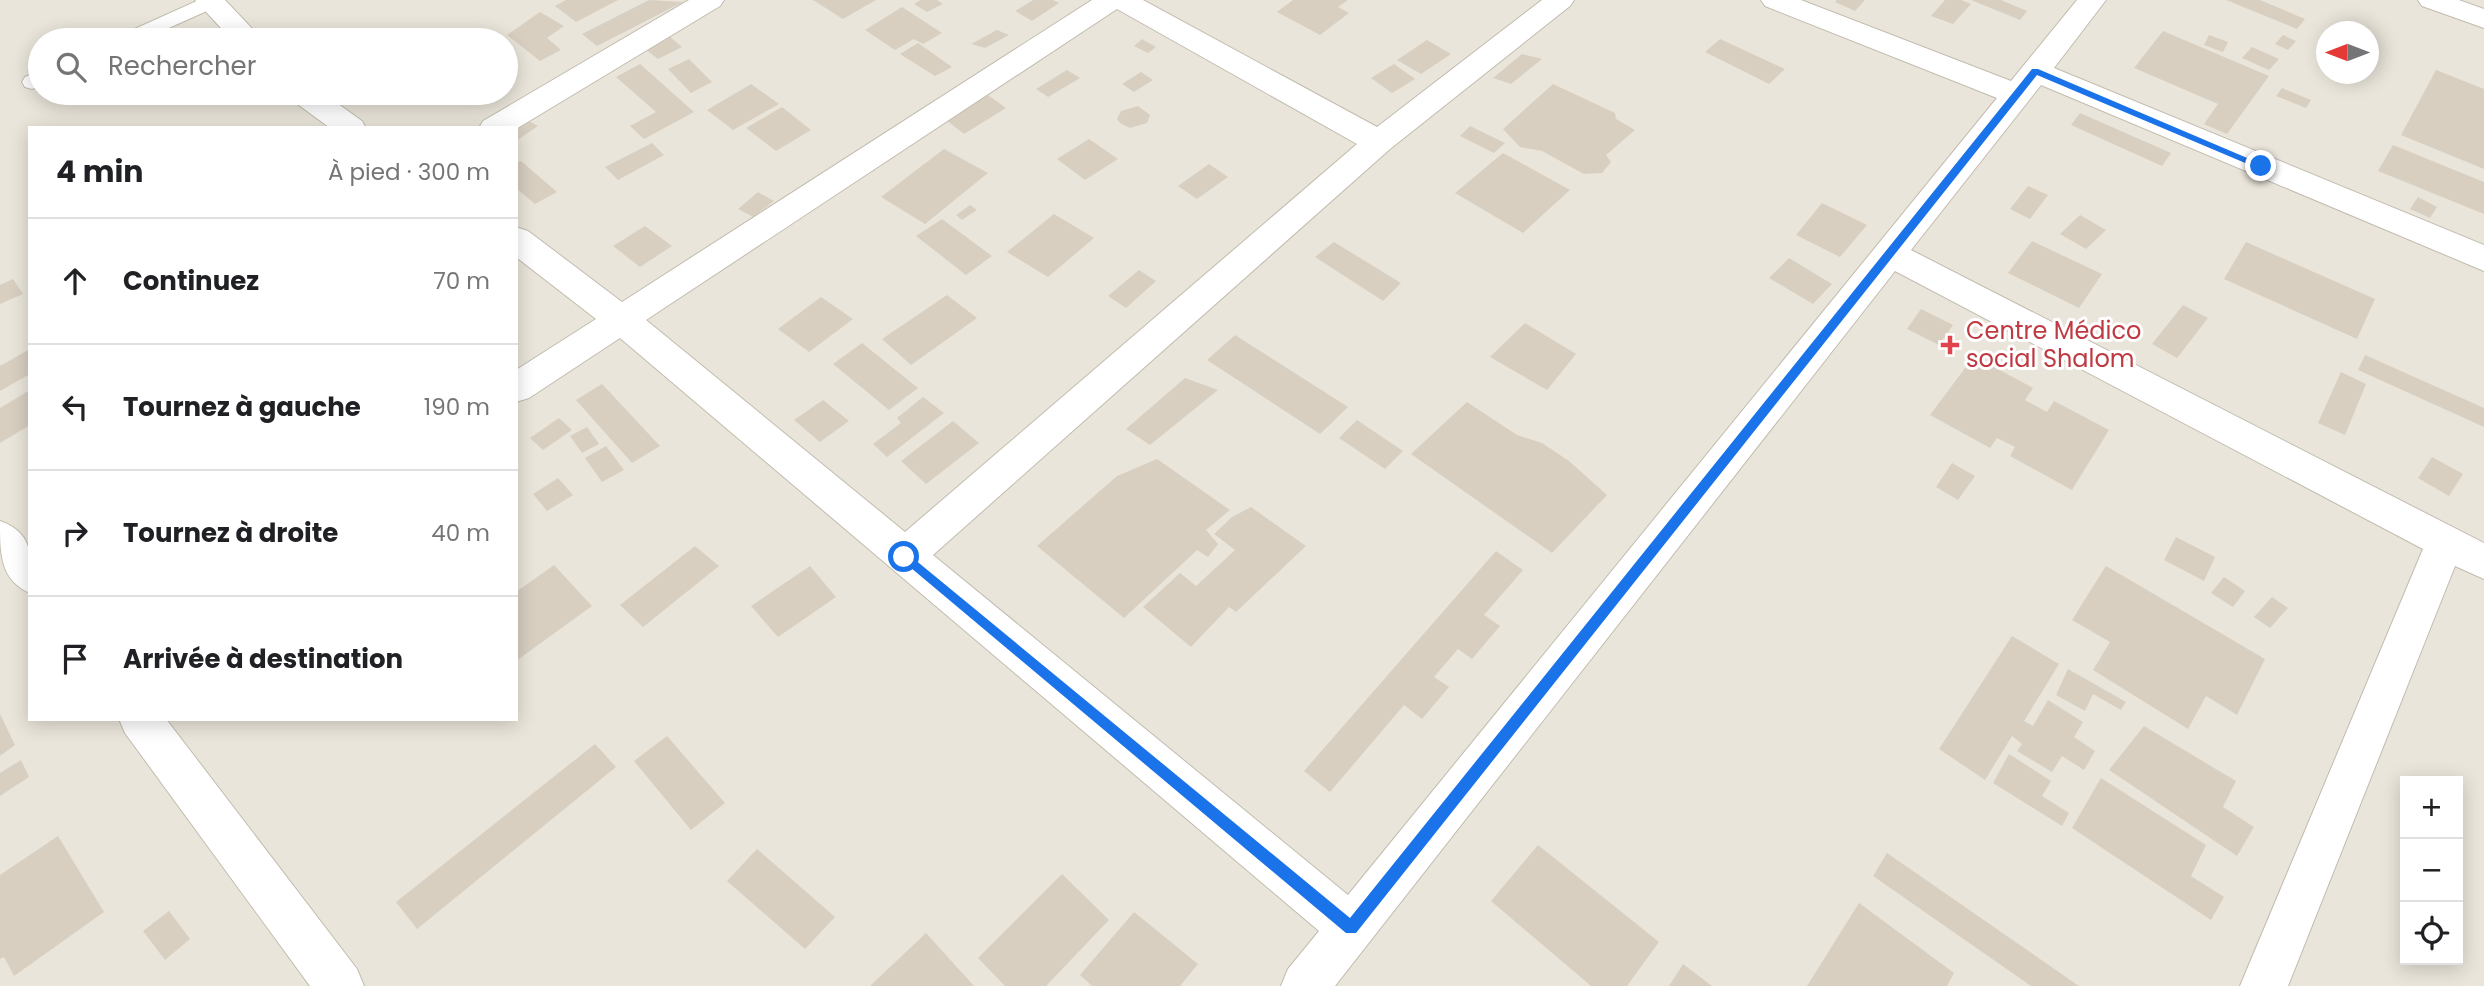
<!DOCTYPE html>
<html lang="fr">
<head>
<meta charset="utf-8">
<style>
	body { margin:0; font-family:Poppins,sans-serif; background:#f2f2f2; color:#202124 }
	.controls { position:absolute; right:21px; bottom:21px; display:grid; overflow:hidden; border-radius:0px; box-shadow:0 4px 18px #0003 }
	.controls button { width:63px; height:63px; display:grid; place-items:center; padding:0; border:0; border-bottom:2px solid #e0e0e0; background:#fff; color:#202124; font:35px sans-serif }
	.compass { position:absolute; left:2316px; top:21px; width:63px; height:63px; border-radius:50%; background:#fff; box-shadow:0 4px 18px #0003; rotate:270deg }
	.stop { position:absolute; width:21px; height:21px; margin:-16px; border:5px solid #1a73e8; border-radius:50%; background:#fff }
	.stop.end { background:#1a73e8; border-color:#fff; box-shadow:0 2px 7px #0008 }
	.list { margin:0; padding:0; list-style:none }
	h2 { display:flex; justify-content:space-between; align-items:center; height:91px; margin:0; padding:0 28px; font-size:30px }
	h2 small { font-size:23px; font-weight:400; color:#757577 }
	.list li { display:grid; grid-template-columns:46px 1fr auto; gap:21px; align-items:center; box-sizing:border-box; height:126px; padding:0 28px; border-top:2px solid #e0e0e0 }
	.list b { display:block; font-size:26px; white-space:nowrap }
	.list em { font-size:23px; font-style:normal; color:#757577 }
	.icon { flex:none; width:38px; height:38px; fill:none; stroke:currentColor; stroke-width:2; stroke-linecap:round; stroke-linejoin:round }
	.map { position:relative; flex:none; width:2484px; height:986px; overflow:hidden }
	.search { position:absolute; background:#fff; box-shadow:0 4px 18px #0003; left:28px; top:28px; width:490px; height:77px; display:flex; align-items:center; gap:18px; box-sizing:border-box; padding:0 24px; border-radius:38px; color:#757577; font-size:26px }
	.panel { position:absolute; background:#fff; box-shadow:0 4px 18px #0003; left:28px; top:126px; width:490px; height:595px; border-radius:0px }
	.map>svg:first-child { display:block }
</style>
</head>
<body>
<div class="map">
<svg width="2484" height="986" viewBox="0 0 2484 986">
	<rect width="100%" height="100%" fill="#f6f3ec"/>
	<!-- residential -->
	<path fill="#eae5da" fill-rule="evenodd" d="M0,0H2484V986H0ZM2326,32H2368V74H2326ZM40,40H506V93H40ZM30,128H516V719H30ZM2405,781H2458V960H2405Z"/>
	<!-- building -->
	<g fill="#d8cfc1">
		<path d="M566,0H618L576,22L555,6Z"/>
		<path d="M649,0L683,2L597,46L582,34Z"/>
		<path d="M813,0H876L843,19Z"/>
		<path d="M921,0H937L943,4L927,12L914,4Z"/>
		<path d="M1033,0H1053L1059,3L1032,21L1015,11Z"/>
		<path d="M1293,0H1348L1338,7L1349,13L1320,35L1277,12Z"/>
		<path d="M1837,0H1865L1855,11L1835,2Z"/>
		<path d="M1945,0H1961L1971,4L1953,24L1931,16Z"/>
		<path d="M1971,0H2001L2027,11L2020,20Z"/>
		<path d="M2226,0H2260L2305,19L2297,29Z"/>
		<path d="M902,7L942,33L923,44L914,39L895,50L865,30Z"/>
		<path d="M540,12L564,26L547,38L561,50L540,61L507,35Z"/>
		<path d="M997,30L1009,35L985,48L971,44Z"/>
		<path d="M2163,31L2269,76L2227,134L2204,124L2218,104L2134,68Z"/>
		<path d="M2209,35L2228,42L2223,52L2204,45Z"/>
		<path d="M2283,35L2296,41L2288,50L2275,44Z"/>
		<path d="M669,36L682,47L658,59L645,49Z"/>
		<path d="M1142,39L1156,47L1148,53L1134,46Z"/>
		<path d="M1720,39L1785,69L1769,84L1705,52Z"/>
		<path d="M1427,40L1451,54L1421,74L1397,60Z"/>
		<path d="M918,43L952,67L935,76L900,54Z"/>
		<path d="M2252,47L2279,59L2269,70L2242,58Z"/>
		<path d="M1522,54L1542,59L1511,84L1493,78Z"/>
		<path d="M689,59L712,82L691,93L668,69Z"/>
		<path d="M640,64L694,112L644,139L630,126L656,112L616,77Z"/>
		<path d="M1394,64L1415,79L1392,93L1371,78Z"/>
		<path d="M1067,70L1080,78L1048,97L1036,89Z"/>
		<path d="M2436,70L2484,89V169L2401,135Z"/>
		<path d="M1141,72L1153,80L1134,92L1122,84Z"/>
		<path d="M751,84L779,104L733,130L707,110Z"/>
		<path d="M1553,84L1615,113L1616,119L1635,130L1606,155L1611,162L1602,173L1584,174L1542,151L1520,147L1503,129Z"/>
		<path d="M2282,88L2311,100L2306,108L2276,96Z"/>
		<path d="M988,95L1006,108L964,134L946,120Z"/>
		<path d="M1138,106L1150,115L1147,123L1130,128L1120,123L1117,119L1121,111Z"/>
		<path d="M782,107L811,130L776,151L746,128Z"/>
		<path d="M2080,113L2171,153L2162,166L2071,125Z"/>
		<path d="M522,117L538,126L516,141V128Z"/>
		<path d="M1470,126L1505,143L1494,153L1460,136Z"/>
		<path d="M1089,139L1118,159L1085,180L1057,159Z"/>
		<path d="M652,143L664,155L618,180L605,167Z"/>
		<path d="M2393,145L2484,182V214L2378,171Z"/>
		<path d="M944,149L988,173L925,224L881,197Z"/>
		<path d="M1503,153L1570,190L1523,233L1455,193Z"/>
		<path d="M521,161L557,192L535,204L516,188V163Z"/>
		<path d="M1209,164L1228,177L1197,199L1178,186Z"/>
		<path d="M2028,186L2048,195L2030,219L2010,209Z"/>
		<path d="M758,192L774,201L753,217L738,209Z"/>
		<path d="M2418,197L2437,207L2430,218L2410,209Z"/>
		<path d="M1822,203L1867,225L1840,257L1796,235Z"/>
		<path d="M970,205L977,210L962,220L956,215Z"/>
		<path d="M1054,214L1094,238L1048,277L1007,252Z"/>
		<path d="M2080,215L2106,230L2086,249L2060,234Z"/>
		<path d="M942,219L992,256L966,275L916,236Z"/>
		<path d="M645,226L672,246L640,267L613,246Z"/>
		<path d="M2032,241L2102,274L2079,308L2008,273Z"/>
		<path d="M1334,242L1401,283L1383,301L1315,257Z"/>
		<path d="M2246,242L2375,299L2357,339L2224,279Z"/>
		<path d="M1789,258L1832,284L1813,304L1769,278Z"/>
		<path d="M1139,270L1156,281L1126,308L1108,296Z"/>
		<path d="M13,279L23,294L0,304V285Z"/>
		<path d="M947,295L977,318L911,365L882,339Z"/>
		<path d="M821,297L853,319L809,352L778,329Z"/>
		<path d="M2183,305L2208,318L2177,358L2152,344Z"/>
		<path d="M1921,309L1953,325L1939,345L1907,329Z"/>
		<path d="M1525,323L1576,354L1547,390L1490,357Z"/>
		<path d="M1235,335L1348,407L1320,434L1207,360Z"/>
		<path d="M862,343L918,388L889,410L833,364Z"/>
		<path d="M30,349V374L0,391V366Z"/>
		<path d="M2365,355L2484,408V427L2358,370Z"/>
		<path d="M1974,356L2033,388L2025,400L2047,412L2054,401L2109,430L2072,490L2010,456L2015,447L1997,438L1990,448L1930,415Z"/>
		<path d="M2341,372L2366,384L2345,435L2318,423Z"/>
		<path d="M1185,378L1218,390L1150,445L1126,429Z"/>
		<path d="M602,384L660,446L632,463L576,400Z"/>
		<path d="M30,390V425L0,443V408Z"/>
		<path d="M923,397L944,413L887,457L873,444L901,423L897,418Z"/>
		<path d="M823,400L849,421L820,442L794,420Z"/>
		<path d="M1467,402L1517,435L1542,443L1569,461L1607,495L1552,553L1411,454Z"/>
		<path d="M559,418L572,430L543,450L530,438Z"/>
		<path d="M1357,420L1403,451L1385,469L1339,438Z"/>
		<path d="M953,421L979,443L926,484L901,461Z"/>
		<path d="M587,427L599,444L582,453L570,436Z"/>
		<path d="M606,446L624,470L602,482L585,458Z"/>
		<path d="M2432,457L2463,474L2449,496L2418,478Z"/>
		<path d="M1157,459L1230,510L1206,530L1218,544L1208,557L1197,550L1124,618L1037,546L1117,476Z"/>
		<path d="M1952,463L1975,476L1958,500L1936,487Z"/>
		<path d="M558,478L573,495L547,511L533,494Z"/>
		<path d="M1251,507L1306,546L1236,612L1229,607L1191,647L1143,607L1180,573L1196,586L1235,550L1214,534L1232,517Z"/>
		<path d="M2176,537L2215,557L2204,581L2164,560Z"/>
		<path d="M695,546L719,566L643,627L620,605Z"/>
		<path d="M1496,551L1523,570L1484,615L1500,626L1472,659L1458,649L1434,677L1449,687L1422,719L1404,705L1330,792L1304,771Z"/>
		<path d="M554,565L592,606L516,661V592Z"/>
		<path d="M810,566L836,597L778,637L751,606Z"/>
		<path d="M2106,566L2265,659L2237,715L2206,696L2188,729L2093,670L2110,642L2072,620Z"/>
		<path d="M2224,577L2245,591L2233,607L2211,593Z"/>
		<path d="M2272,597L2288,608L2270,628L2254,617Z"/>
		<path d="M2012,636L2059,664L2024,721L2033,726L2048,700L2083,722L2074,737L2095,751L2084,770L2062,756L2052,772L2017,751L2022,744L2012,736L1985,780L1939,749Z"/>
		<path d="M2068,669L2126,702L2121,710L2093,694L2085,711L2056,695Z"/>
		<path d="M0,714L15,745L0,756Z"/>
		<path d="M2144,726L2236,781L2223,807L2254,827L2237,856L2109,770Z"/>
		<path d="M667,736L725,803L691,830L634,761Z"/>
		<path d="M595,744L616,767L417,929L396,902Z"/>
		<path d="M2009,754L2051,781L2042,796L2069,813L2062,826L1993,783Z"/>
		<path d="M21,760L29,777L0,796V773Z"/>
		<path d="M2101,778L2206,845L2191,876L2224,897L2211,920L2072,828Z"/>
		<path d="M58,836L104,912L14,976L4,957L0,959V875Z"/>
		<path d="M1538,845L1659,942L1627,986H1591L1491,901Z"/>
		<path d="M757,849L835,917L805,949L727,881Z"/>
		<path d="M1887,853L2079,986H2031L1873,876Z"/>
		<path d="M1062,874L1109,920L1046,986H1005L978,958Z"/>
		<path d="M1859,903L1954,973L1947,986H1807Z"/>
		<path d="M169,911L190,939L165,960L143,931Z"/>
		<path d="M1134,912L1198,964L1180,986H1092L1080,975Z"/>
		<path d="M926,933L974,986H870Z"/>
		<path d="M1683,964L1712,986H1669Z"/>
	</g>
	<g fill="none" stroke-linecap="round" stroke-linejoin="round">
		<!-- service casing -->
		<g stroke="#c2bbae" stroke-width="2">
			<g id="service">
				<path d="M199,0L221,2L218,6L142,40H116L119,36Z"/>
				<path d="M40,71V86L32,89L25,87L22,82L25,77Z"/>
			</g>
		</g>
		<!-- minor casing -->
		<g stroke="#c2bbae" stroke-width="2">
			<g id="minor">
				<path d="M195,0H225L263,40H232Z"/>
				<path d="M689,0H724L720,6L516,129L479,128L483,121Z"/>
				<path d="M1092,0H1143L1377,127L1542,0H1574L1570,6L1390,149L933,555L1348,895L1997,98L1765,6L1761,0H1801L2011,81L2077,0H2106L2054,68L2484,245V271L2041,85L1911,250L2484,543V579L2455,566L2288,986H2240L2423,549L1895,271L1335,986H1281L1288,969L1319,931L620,338L529,398L516,402V370L596,319L516,257V227L528,231L622,302ZM1117,9L1357,144L905,532L646,320Z"/>
				<path d="M288,93H323L362,121L366,128H330L292,100Z"/>
				<path d="M0,521C37,534 30,561 30,593C0,580 0,554 0,521Z"/>
				<path d="M119,719H166L357,969L364,986H310L125,733Z"/>
			</g>
		</g>
		<!-- tertiary casing -->
		<g stroke="#c2bbae" stroke-width="2">
			<path id="tertiary" d="M2418,0H2459L2484,9V28L2422,6Z"/>
		</g>
		<!-- service -->
		<use href="#service" fill="#fff" fill-rule="evenodd"/>
		<!-- minor -->
		<use href="#minor" fill="#fff" fill-rule="evenodd"/>
		<!-- tertiary -->
		<use href="#tertiary" fill="#fff" fill-rule="evenodd"/>
	</g>
	<!-- route -->
	<path fill="#1a73e8" d="M2032,69H2038L2266,166L2257,168L2037,75L1356,933H1346L898,557L904,552L908,554L1350,918Z"/>
	<!-- markers -->
	<path fill="#e0444e" stroke="#fff" stroke-width="2.5" d="M1946.5 334.5h7v7h7v7h-7v7h-7v-7h-7v-7h7z"/>
	<g text-anchor="middle" stroke-width="6" stroke-linejoin="round" paint-order="stroke">
		<!-- health labels -->
		<g font-size="24" fill="#be3a42" stroke="#fff" text-anchor="start">
			<text x="1966" y="339">Centre Médico<tspan x="1966" dy="28">social Shalom</tspan></text>
		</g>
	</g>
</svg>
<div class="controls">
<button>+</button>
<button>−</button>
<button><svg class="icon" aria-label="locate" viewBox="0 0 24 24"><circle cx="12" cy="12" r="6"/><path d="M12 2v4M12 18v4M2 12h4M18 12h4"/></svg></button>
</div>
<svg class="compass" viewBox="-18 -18 36 36"><path d="M0-13l5 13h-10z" fill="#e53935"/><path d="M0 13l5-13h-10z" fill="#757577"/></svg>
<div class="stop" style="left:904px;top:557px"></div>
<div class="stop end" style="left:2261px;top:166px"></div>
<div class="search"><svg class="icon" aria-label="search" viewBox="0 0 24 24"><circle cx="10" cy="10" r="6"/><path d="M15 15l6 6"/></svg>Rechercher</div>
<section class="panel">
<h2>4 min<small>À pied · 300 m</small></h2>
<ul class="list">
<li><svg class="icon" aria-label="ahead" viewBox="0 0 24 24"><path d="M12 20V5M6 11l6-6 6 6"/></svg><div><b>Continuez</b></div><em>70 m</em></li>
<li><svg class="icon" aria-label="left" viewBox="0 0 24 24"><path d="M17 20v-9H6M10 6l-5 5 5 5"/></svg><div><b>Tournez à gauche</b></div><em>190 m</em></li>
<li><svg class="icon" aria-label="right" viewBox="0 0 24 24"><path d="M7 20v-9h11M14 6l5 5-5 5"/></svg><div><b>Tournez à droite</b></div><em>40 m</em></li>
<li><svg class="icon" aria-label="arrive" viewBox="0 0 24 24"><path d="M6 21V4h12l-3 4 3 4H6"/></svg><div><b>Arrivée à destination</b></div></li>
</ul>
</section>
</div>
</body>
</html>
